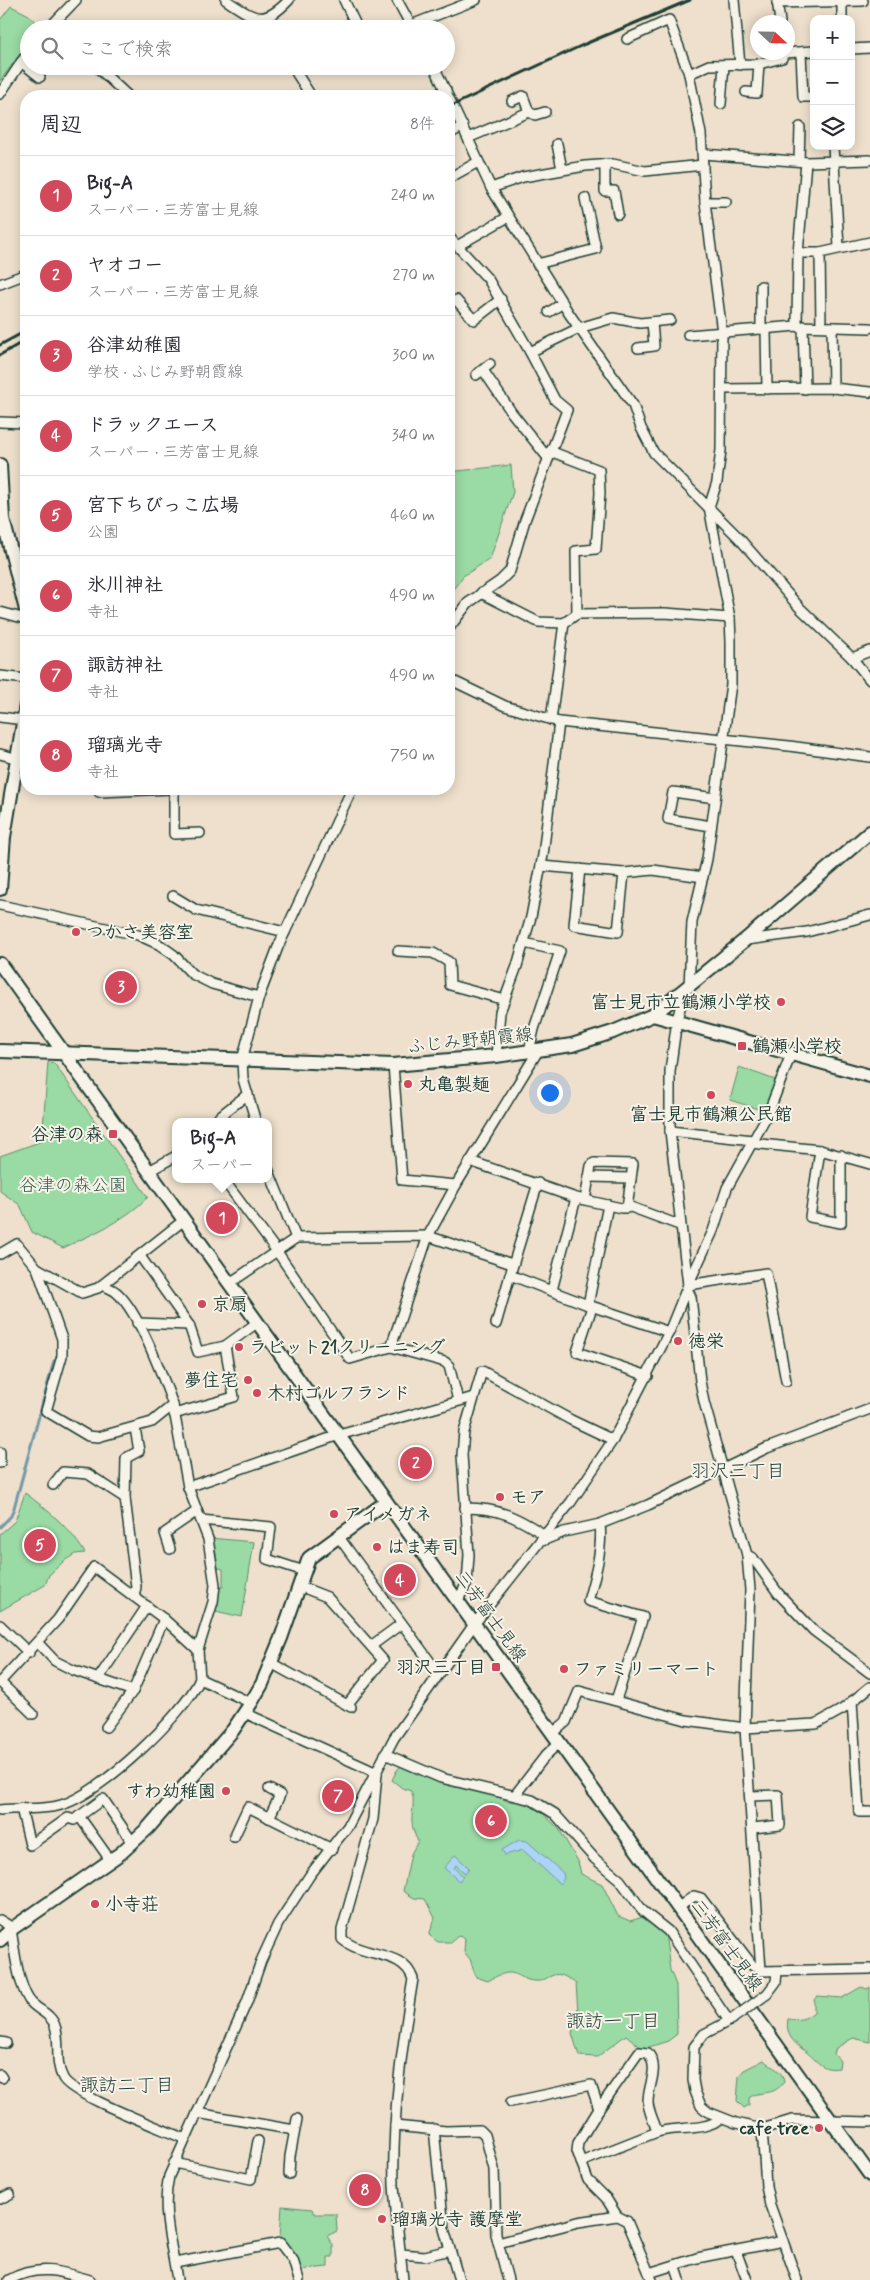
<!DOCTYPE html>
<html lang="ja">
<head>
<meta charset="utf-8">
<style>
	body { margin:0; font-family:Mynerve,"Klee One",sans-serif; background:#f2f2f3; color:#2b2b33 }
	.controls { position:absolute; right:15px; top:15px; display:grid; overflow:hidden; border-radius:10px; box-shadow:0 2px 12px #0003 }
	.controls button { width:45px; height:45px; display:grid; place-items:center; padding:0; border:0; border-bottom:1px solid #e1e1e2; background:#fff; color:#2b2b33; font:25px sans-serif }
	.compass { position:absolute; left:750px; top:15px; width:45px; height:45px; border-radius:50%; background:#fff; box-shadow:0 2px 12px #0003; rotate:112deg }
	.you { position:absolute; left:549px; top:1092px; width:18px; height:18px; margin:-12px; border:4px solid #fff; border-radius:50%; background:#1a73e8; box-shadow:0 0 0 8px #1a73e833 }
	.badge { display:grid; place-items:center; width:32px; height:32px; border-radius:50%; background:#d1495b; color:#fff; font-size:16px; font-weight:700 }
	.pin { position:absolute; translate:-50% -50%; border:2px solid #fff; box-shadow:0 1px 5px #0006 }
	.popup { position:absolute; left:172px; top:1118px; width:100px; height:65px; box-sizing:border-box; display:grid; place-content:center; border-radius:10px; background:#fff; filter:drop-shadow(0 1px 4px #0005); font-size:16px; white-space:nowrap; color:#7c7c81 }
	.popup b { font-size:19px; color:#2b2b33 }
	.popup::after { content:''; position:absolute; left:50%; top:100%; margin-left:-10px; border:10px solid transparent; border-top-color:#fff }
	.list { margin:0; padding:0; list-style:none }
	h2 { display:flex; justify-content:space-between; align-items:center; height:65px; margin:0; padding:0 20px; font-size:21px }
	h2 small { font-size:16px; font-weight:400; color:#7c7c81 }
	.list li { display:grid; grid-template-columns:32px 1fr auto; gap:15px; align-items:center; box-sizing:border-box; height:80px; padding:0 20px; border-top:1px solid #e1e1e2 }
	.list b { display:block; font-size:19px; white-space:nowrap }
	.list p { margin:0; font-size:16px; white-space:nowrap; color:#7c7c81 }
	.list em { font-size:16px; font-style:normal; color:#7c7c81 }
	.icon { flex:none; width:28px; height:28px; fill:none; stroke:currentColor; stroke-width:2; stroke-linecap:round; stroke-linejoin:round }
	.map { position:relative; flex:none; width:870px; height:2280px; overflow:hidden }
	.search { position:absolute; background:#fff; box-shadow:0 2px 12px #0003; left:20px; top:20px; width:435px; height:55px; display:flex; align-items:center; gap:12px; box-sizing:border-box; padding:0 18px; border-radius:28px; color:#7c7c81; font-size:19px }
	.panel { position:absolute; background:#fff; box-shadow:0 2px 12px #0003; left:20px; top:90px; width:435px; height:705px; border-radius:20px }
	.map>svg:first-child { display:block }
</style>
</head>
<body>
<div class="map">
<svg width="870" height="2280" viewBox="0 0 870 2280">
	<rect width="100%" height="100%" fill="#eee0cc"/>
	<filter id="ink" filterUnits="userSpaceOnUse"><feTurbulence type="fractalNoise" baseFrequency=".02" numOctaves="2"/><feDisplacementMap in="SourceGraphic" scale="10" xChannelSelector="R" yChannelSelector="G"/><feConvolveMatrix kernelMatrix="1 2 1 2 8 2 1 2 1" color-interpolation-filters="sRGB"/></filter>
	<g filter="url(#ink)">
		<!-- green -->
		<g fill="#9adaa4" stroke="#5c8c6c">
			<path d="M11,6L29,15L40,27L29,29V42L0,81V20Z"/>
			<path d="M511,465L513,492L490,559L463,576L449,595V565L451,564L449,472Z"/>
			<path d="M48,1062L54,1063L148,1197C124,1221 93,1234 63,1248L32,1232L20,1205L0,1191V1156L42,1141Z"/>
			<path d="M739,1067L778,1081L767,1112L730,1100Z"/>
			<path d="M25,1493C48,1510 70,1528 85,1553L75,1554L64,1561L49,1575L45,1585L0,1611V1534L15,1521Z"/>
			<path d="M210,1538L254,1542L242,1617L215,1611L220,1587H223V1569L215,1567Z"/>
			<path d="M402,1765L500,1797L507,1801L531,1802L559,1829L578,1861L581,1874L602,1884L618,1916L630,1921L646,1916L665,1932L670,1970L676,1985L677,2034L668,2041L643,2049L626,2035L597,2057L579,2056L572,2033L578,2012L576,1984C569,1979 560,1971 551,1976C548,1977 544,1980 540,1981C516,1983 519,1962 488,1981L476,1977L470,1959L464,1952L465,1938L458,1936L451,1942H438L429,1935L435,1918L425,1899L414,1898L403,1891L411,1854L418,1841C405,1818 418,1806 411,1791L402,1788L392,1780L397,1770Z"/>
			<path d="M861,1987L867,1989L870,1987V2042L853,2038L836,2048L834,2054L840,2061L839,2068C821,2071 818,2061 805,2051C794,2043 785,2035 788,2019C800,2020 804,2020 814,2012V2000L817,1996L842,1998Z"/>
			<path d="M764,2060C772,2069 782,2068 784,2082C772,2098 761,2089 749,2098V2105L744,2108L737,2101L739,2076L744,2070Z"/>
			<path d="M282,2206L312,2209L315,2214H336L337,2231L327,2236L333,2245V2257H328V2267L299,2270L294,2258L280,2237Z"/>
		</g>
		<!-- water -->
		<g fill="#acd4f7" stroke="#7498a9">
			<path d="M519,1840L527,1841L563,1873L564,1878L560,1884L523,1850L505,1855L502,1850Z"/>
			<path d="M455,1855L469,1868L465,1873L456,1865L454,1868L463,1876L459,1881L444,1868Z"/>
		</g>
		<g fill="none" stroke-linecap="round" stroke-linejoin="round">
			<!-- stream -->
			<path stroke="#7498a9" stroke-width="3" d="M0,1527L11,1516L14,1508L54,1361"/>
			<!-- street casing -->
			<g stroke="#1f3d34" stroke-width="12">
				<g id="street">
					<path d="M226,0C255,19 263,27 289,0"/>
					<path d="M397,0L413,29"/>
					<path d="M734,0L740,65"/>
					<path d="M777,0L780,22"/>
					<path d="M842,1V19"/>
					<path d="M777,3L863,1"/>
					<path d="M268,18L271,29"/>
					<path d="M411,25L476,0"/>
					<path d="M48,29L76,0"/>
					<path d="M344,29L355,23L344,0"/>
					<path d="M851,49L870,48"/>
					<path d="M801,52L803,97H814"/>
					<path d="M784,53L814,51"/>
					<path d="M21,62L40,77"/>
					<path d="M96,66L128,96"/>
					<path d="M292,66L311,96"/>
					<path d="M434,66L491,188L568,312L633,405L641,428L654,453L738,537L800,608L852,658L870,680"/>
					<path d="M689,74L709,65L759,64L782,58L784,52"/>
					<path d="M746,92L757,93L759,64"/>
					<path d="M0,94L29,51"/>
					<path d="M434,96L446,90"/>
					<path d="M721,104L724,65"/>
					<path d="M529,112L535,115L545,112"/>
					<path d="M449,134L463,126"/>
					<path d="M468,138L529,112L523,96L512,101"/>
					<path d="M557,144L562,169"/>
					<path d="M833,146L839,247"/>
					<path d="M703,154L806,162L870,160"/>
					<path d="M799,161L800,127"/>
					<path d="M605,164V191H614L618,214"/>
					<path d="M449,178L478,162"/>
					<path d="M491,188L523,177L585,166L613,164L645,171L703,165"/>
					<path d="M705,202H726"/>
					<path d="M449,237L488,279L530,352L555,400L567,410L525,520L510,571L500,581L468,603L449,628"/>
					<path d="M457,246L508,217"/>
					<path d="M798,253H820L870,242"/>
					<path d="M820,253L821,325"/>
					<path d="M537,264L596,249L585,198"/>
					<path d="M0,284L26,274"/>
					<path d="M761,286V329"/>
					<path d="M456,300L474,320L501,299"/>
					<path d="M549,312L563,303"/>
					<path d="M797,326L798,253L806,162"/>
					<path d="M803,327L805,389"/>
					<path d="M832,327L833,388"/>
					<path d="M766,329L767,389"/>
					<path d="M688,335L797,326L870,328"/>
					<path d="M638,348L654,346L652,322"/>
					<path d="M530,352L579,328L613,318L640,323L670,320"/>
					<path d="M483,370L512,413L548,458"/>
					<path d="M476,375L490,364"/>
					<path d="M722,389L833,388L870,392"/>
					<path d="M0,422L26,423"/>
					<path d="M550,451L599,470L600,493L596,549L576,551L577,614"/>
					<path d="M14,564L26,562"/>
					<path d="M481,593L538,622L564,623"/>
					<path d="M0,612L26,619"/>
					<path d="M852,658L870,651"/>
					<path d="M0,676L26,679"/>
					<path d="M449,679L505,706L559,722L789,746L870,757"/>
					<path d="M0,717L24,720"/>
					<path d="M551,720L564,623L577,614L665,613L730,618"/>
					<path d="M0,754L26,761"/>
					<path d="M99,789V792L172,789"/>
					<path d="M174,789V834L200,833"/>
					<path d="M711,826L668,819L673,792L715,798"/>
					<path d="M541,866L624,873L653,870L703,877"/>
					<path d="M580,869L574,925L618,932L624,873"/>
					<path d="M173,896L196,910L285,932"/>
					<path d="M0,905L138,935L160,945L174,955L192,974L212,984L259,997"/>
					<path d="M746,940L807,932L870,915"/>
					<path d="M524,943L560,951L534,1029L529,1052"/>
					<path d="M398,951L433,953L449,962L450,985L505,1000"/>
					<path d="M496,1056L500,1012L517,966L531,917L543,855L559,722"/>
					<path d="M393,1065L402,1180L456,1185"/>
					<path d="M216,1122L220,1116L248,1094"/>
					<path d="M256,1122L243,1079L242,1060L259,997L278,947L352,789"/>
					<path d="M670,1131L753,1140"/>
					<path d="M751,1143L820,1150L870,1164"/>
					<path d="M820,1150L810,1217L841,1223V1155"/>
					<path d="M470,1161L576,1198L621,1208H627L633,1164L594,1163L591,1166L585,1200"/>
					<path d="M268,1169L296,1238"/>
					<path d="M149,1171L176,1156"/>
					<path d="M589,1177L631,1178"/>
					<path d="M223,1179L276,1250L350,1359L391,1347L445,1362L449,1366L458,1400"/>
					<path d="M538,1183L510,1275L588,1305L669,1332"/>
					<path d="M628,1206L679,1225"/>
					<path d="M0,1254L17,1244L37,1268L82,1293L98,1288L184,1220"/>
					<path d="M140,1256L189,1325L198,1352L225,1346L258,1322"/>
					<path d="M37,1268L62,1339V1356L46,1411L88,1436L98,1437L152,1422L173,1405"/>
					<path d="M230,1283L296,1238L428,1236L512,1264"/>
					<path d="M102,1285C106,1287 112,1289 116,1292C138,1310 163,1377 173,1405L188,1487L208,1539L215,1585L213,1602L198,1650L200,1679L251,1703"/>
					<path d="M688,1285L713,1231L727,1188L768,1114L791,1054"/>
					<path d="M688,1285L766,1273L786,1381"/>
					<path d="M687,1288L691,1297L700,1381L704,1402L747,1555L750,1590L745,1728L761,1971"/>
					<path d="M552,1290L576,1198"/>
					<path d="M588,1305L608,1205"/>
					<path d="M592,1307L577,1352L648,1376"/>
					<path d="M137,1323L189,1325"/>
					<path d="M496,1324L510,1275"/>
					<path d="M391,1347L428,1236L456,1185L538,1051"/>
					<path d="M174,1414L234,1397L225,1346"/>
					<path d="M0,1452V1463"/>
					<path d="M53,1485L63,1472L88,1474L125,1498"/>
					<path d="M188,1487L339,1435L474,1397"/>
					<path d="M465,1508C500,1508 516,1517 545,1535"/>
					<path d="M201,1520L271,1527L267,1559L304,1571"/>
					<path d="M600,1524C603,1549 595,1576 588,1601L643,1617L616,1700"/>
					<path d="M338,1536L439,1674"/>
					<path d="M542,1541L564,1532L600,1524L648,1505L767,1448L870,1409"/>
					<path d="M170,1549L165,1533L197,1511"/>
					<path d="M747,1555L753,1558L778,1593L814,1631L870,1673"/>
					<path d="M299,1586L327,1597L383,1660L347,1705"/>
					<path d="M134,1596L136,1587L125,1498L126,1458L139,1451L135,1428"/>
					<path d="M458,1600L467,1583L469,1555L462,1455L464,1432L482,1371L571,1420L613,1440"/>
					<path d="M0,1625L29,1653"/>
					<path d="M38,1643L55,1661L73,1670L133,1691"/>
					<path d="M371,1646L401,1624"/>
					<path d="M271,1663L351,1707"/>
					<path d="M98,1679L147,1606"/>
					<path d="M0,1682L58,1619L94,1567L164,1619L198,1650"/>
					<path d="M0,1682L33,1714"/>
					<path d="M852,1701L859,1812H870"/>
					<path d="M245,1713L377,1773"/>
					<path d="M106,1727L133,1691L164,1619"/>
					<path d="M553,1733L566,1722L579,1691L686,1720L745,1728L816,1724L843,1709L870,1687"/>
					<path d="M385,1754L441,1778L532,1800L555,1814L595,1859L620,1880L643,1911L668,1931L729,2021"/>
					<path d="M377,1773L373,1819L342,1930V1939C365,1959 403,1949 413,1979C402,2047 392,2116 394,2185C396,2216 400,2248 403,2280"/>
					<path d="M269,1789L280,1795L269,1818"/>
					<path d="M515,1795L546,1755L560,1742"/>
					<path d="M751,1796L778,1795L780,1825L753,1828"/>
					<path d="M21,1808L30,1845L68,1818L74,1820L103,1799L133,1843"/>
					<path d="M0,1810C20,1807 41,1811 61,1805C99,1795 184,1715 200,1679"/>
					<path d="M79,1816L111,1861"/>
					<path d="M234,1837L248,1807L332,1849"/>
					<path d="M679,1907L694,1896L701,1898L753,1966L761,1971L870,1969"/>
					<path d="M0,1920L13,1928"/>
					<path d="M11,1930C15,1951 17,1981 29,2000C36,2010 51,2013 55,2026C61,2043 54,2062 63,2078C71,2095 163,2129 185,2139"/>
					<path d="M767,1994L776,1982L777,1971"/>
					<path d="M733,2019L704,2034L694,2047L693,2080L695,2091L701,2106L708,2112L736,2123L762,2129L792,2120L870,2122"/>
					<path d="M0,2042L6,2043"/>
					<path d="M0,2075L2,2078"/>
					<path d="M511,2102L591,2085L599,2109"/>
					<path d="M197,2113L294,2130"/>
					<path d="M395,2126L446,2131L480,2130L485,2135L494,2169L496,2235L508,2280"/>
					<path d="M434,2129L444,2229L459,2280"/>
					<path d="M762,2129L766,2186L770,2205L797,2280"/>
					<path d="M581,2162L657,2132C679,2126 703,2132 722,2118"/>
					<path d="M174,2163L251,2179L258,2141"/>
					<path d="M289,2174L290,2156L297,2119"/>
					<path d="M0,2199L10,2194"/>
					<path d="M617,2216L606,2198L588,2180L577,2151L578,2143L599,2109L639,2052L648,2053C660,2069 648,2084 648,2102C648,2111 655,2123 657,2132"/>
					<path d="M498,2243L578,2222L617,2216L627,2221L652,2280"/>
					<path d="M736,2251L747,2280"/>
					<path d="M401,2254L425,2256L450,2250"/>
					<path d="M175,2263L280,2243L293,2260L299,2280"/>
					<path d="M675,2265L680,2280"/>
					<path d="M649,2273L697,2258L783,2241"/>
					<path d="M9,2280C37,2264 60,2271 90,2280"/>
					<path d="M177,2280C172,2245 161,2212 169,2176L247,2002L261,1961L278,1924L310,1875L348,1826L394,1738L475,1623L571,1502L613,1440L669,1332L688,1285L670,1131V1071L677,1020L684,993L689,987L692,922L707,859L731,684V641L730,618L709,507L717,482L721,450L722,332L705,202L701,134L689,74L669,20L627,39"/>
				</g>
			</g>
			<!-- secondary casing -->
			<g stroke="#1f3d34" stroke-width="16">
				<g id="secondary">
					<path d="M0,465L3,519L26,610"/>
					<path d="M0,889L4,837L26,705"/>
					<path d="M0,964L870,2175"/>
					<path d="M653,1015L870,1076"/>
					<path d="M0,1051L393,1065L496,1056L572,1045L613,1032L653,1015L745,940L870,832"/>
					<path d="M0,1940L13,1928L121,1853L148,1828L233,1730L251,1703L262,1684L281,1638L309,1558L386,1502"/>
				</g>
			</g>
			<!-- street -->
			<use href="#street" stroke="#f7f3e8" stroke-width="9"/>
			<!-- secondary -->
			<use href="#secondary" stroke="#f7f3e8" stroke-width="12"/>
			<!-- rail -->
			<g stroke="#1f3d34" stroke-width="3">
				<path d="M449,107L585,44L690,0"/>
				<path d="M0,345L26,331"/>
				<path d="M0,355L26,340"/>
			</g>
			<!-- street-bridge casing -->
			<g stroke="#1f3d34" stroke-width="12" stroke-linecap="butt">
				<path id="street-bridge" d="M735,2017L767,1994"/>
			</g>
			<!-- street-bridge -->
			<use href="#street-bridge" stroke="#f7f3e8" stroke-width="9"/>
		</g>
	</g>
	<!-- markers -->
	<g fill="#d1495b" stroke="#f7f3e8" stroke-width="2">
		<circle cx="76" cy="932" r="5"/>
		<circle cx="781" cy="1002" r="5"/>
		<rect x="737" y="1041" width="10" height="10" rx="2.5"/>
		<circle cx="408" cy="1084" r="5"/>
		<circle cx="711" cy="1095" r="5"/>
		<rect x="108" y="1129" width="10" height="10" rx="2.5"/>
		<circle cx="202" cy="1304" r="5"/>
		<circle cx="678" cy="1341" r="5"/>
		<circle cx="239" cy="1347" r="5"/>
		<circle cx="248" cy="1380" r="5"/>
		<circle cx="257" cy="1393" r="5"/>
		<circle cx="500" cy="1497" r="5"/>
		<circle cx="334" cy="1514" r="5"/>
		<circle cx="377" cy="1547" r="5"/>
		<rect x="491" y="1662" width="10" height="10" rx="2.5"/>
		<circle cx="564" cy="1669" r="5"/>
		<circle cx="226" cy="1791" r="5"/>
		<circle cx="95" cy="1904" r="5"/>
		<circle cx="819" cy="2128" r="5"/>
		<circle cx="382" cy="2219" r="5"/>
	</g>
	<g text-anchor="middle" stroke-width="4" stroke-linejoin="round" paint-order="stroke">
		<!-- poi labels -->
		<g font-size="18" font-weight="bold" fill="#1f3d34" stroke="#f7f3e8" text-anchor="start">
			<text x="86" y="938">つかさ美容室</text>
			<text x="771" y="1008" text-anchor="end">富士見市立鶴瀬小学校</text>
			<text x="752" y="1052">鶴瀬小学校</text>
			<text x="418" y="1090">丸亀製麺</text>
			<text x="711" y="1120" text-anchor="middle">富士見市鶴瀬公民館</text>
			<text x="103" y="1140" text-anchor="end">谷津の森</text>
			<text x="212" y="1310">京扇</text>
			<text x="688" y="1347">徳栄</text>
			<text x="249" y="1353">ラビット21クリーニング</text>
			<text x="238" y="1386" text-anchor="end">夢住宅</text>
			<text x="267" y="1399">木村ゴルフランド</text>
			<text x="510" y="1503">モア</text>
			<text x="344" y="1520">アイメガネ</text>
			<text x="387" y="1553">はま寿司</text>
			<text x="486" y="1673" text-anchor="end">羽沢三丁目</text>
			<text x="574" y="1675">ファミリーマート</text>
			<text x="216" y="1797" text-anchor="end">すわ幼稚園</text>
			<text x="105" y="1910">小寺荘</text>
			<text x="809" y="2134" text-anchor="end">cafe tree</text>
			<text x="392" y="2225">瑠璃光寺 護摩堂</text>
		</g>
		<!-- street labels -->
		<g font-size="18" fill="#1f3d34" stroke="#f7f3e8">
			<text transform="translate(470 1040) rotate(-6)" y="6">ふじみ野朝霞線</text>
			<text transform="translate(491 1616) rotate(54)" y="6">三芳富士見線</text>
			<text transform="translate(727 1945) rotate(54)" y="6">三芳富士見線</text>
		</g>
		<!-- park labels -->
		<g font-size="18" fill="#385c4a" stroke="#f7f3e8">
			<text x="73" y="1191">谷津の森公園</text>
		</g>
		<!-- neighbourhood labels -->
		<g font-size="19" fill="#1f3d34" stroke="#f7f3e8">
			<text x="738" y="1477">羽沢三丁目</text>
			<text x="613" y="2027">諏訪一丁目</text>
			<text x="127" y="2091">諏訪二丁目</text>
		</g>
	</g>
</svg>
<div class="controls">
<button>+</button>
<button>−</button>
<button><svg class="icon" aria-label="layers" viewBox="0 0 24 24"><path d="M12 4l9 5-9 5-9-5zM3 14l9 5 9-5"/></svg></button>
</div>
<svg class="compass" viewBox="-18 -18 36 36"><path d="M0-13l5 13h-10z" fill="#e53935"/><path d="M0 13l5-13h-10z" fill="#7c7c81"/></svg>
<div class="you"></div>
<div class="pin badge" style="left:222px;top:1218px">1</div>
<div class="popup"><b>Big-A</b>スーパー</div>
<div class="pin badge" style="left:416px;top:1463px">2</div>
<div class="pin badge" style="left:121px;top:987px">3</div>
<div class="pin badge" style="left:400px;top:1580px">4</div>
<div class="pin badge" style="left:40px;top:1545px">5</div>
<div class="pin badge" style="left:491px;top:1821px">6</div>
<div class="pin badge" style="left:338px;top:1796px">7</div>
<div class="pin badge" style="left:365px;top:2190px">8</div>
<div class="search"><svg class="icon" aria-label="search" viewBox="0 0 24 24"><circle cx="10" cy="10" r="6"/><path d="M15 15l6 6"/></svg>ここで検索</div>
<section class="panel">
<h2>周辺<small>8件</small></h2>
<ul class="list">
<li><span class="badge">1</span><div><b>Big-A</b><p>スーパー · 三芳富士見線</p></div><em>240 m</em></li>
<li><span class="badge">2</span><div><b>ヤオコー</b><p>スーパー · 三芳富士見線</p></div><em>270 m</em></li>
<li><span class="badge">3</span><div><b>谷津幼稚園</b><p>学校 · ふじみ野朝霞線</p></div><em>300 m</em></li>
<li><span class="badge">4</span><div><b>ドラックエース</b><p>スーパー · 三芳富士見線</p></div><em>340 m</em></li>
<li><span class="badge">5</span><div><b>宮下ちびっこ広場</b><p>公園</p></div><em>460 m</em></li>
<li><span class="badge">6</span><div><b>氷川神社</b><p>寺社</p></div><em>490 m</em></li>
<li><span class="badge">7</span><div><b>諏訪神社</b><p>寺社</p></div><em>490 m</em></li>
<li><span class="badge">8</span><div><b>瑠璃光寺</b><p>寺社</p></div><em>750 m</em></li>
</ul>
</section>
</div>
</body>
</html>
